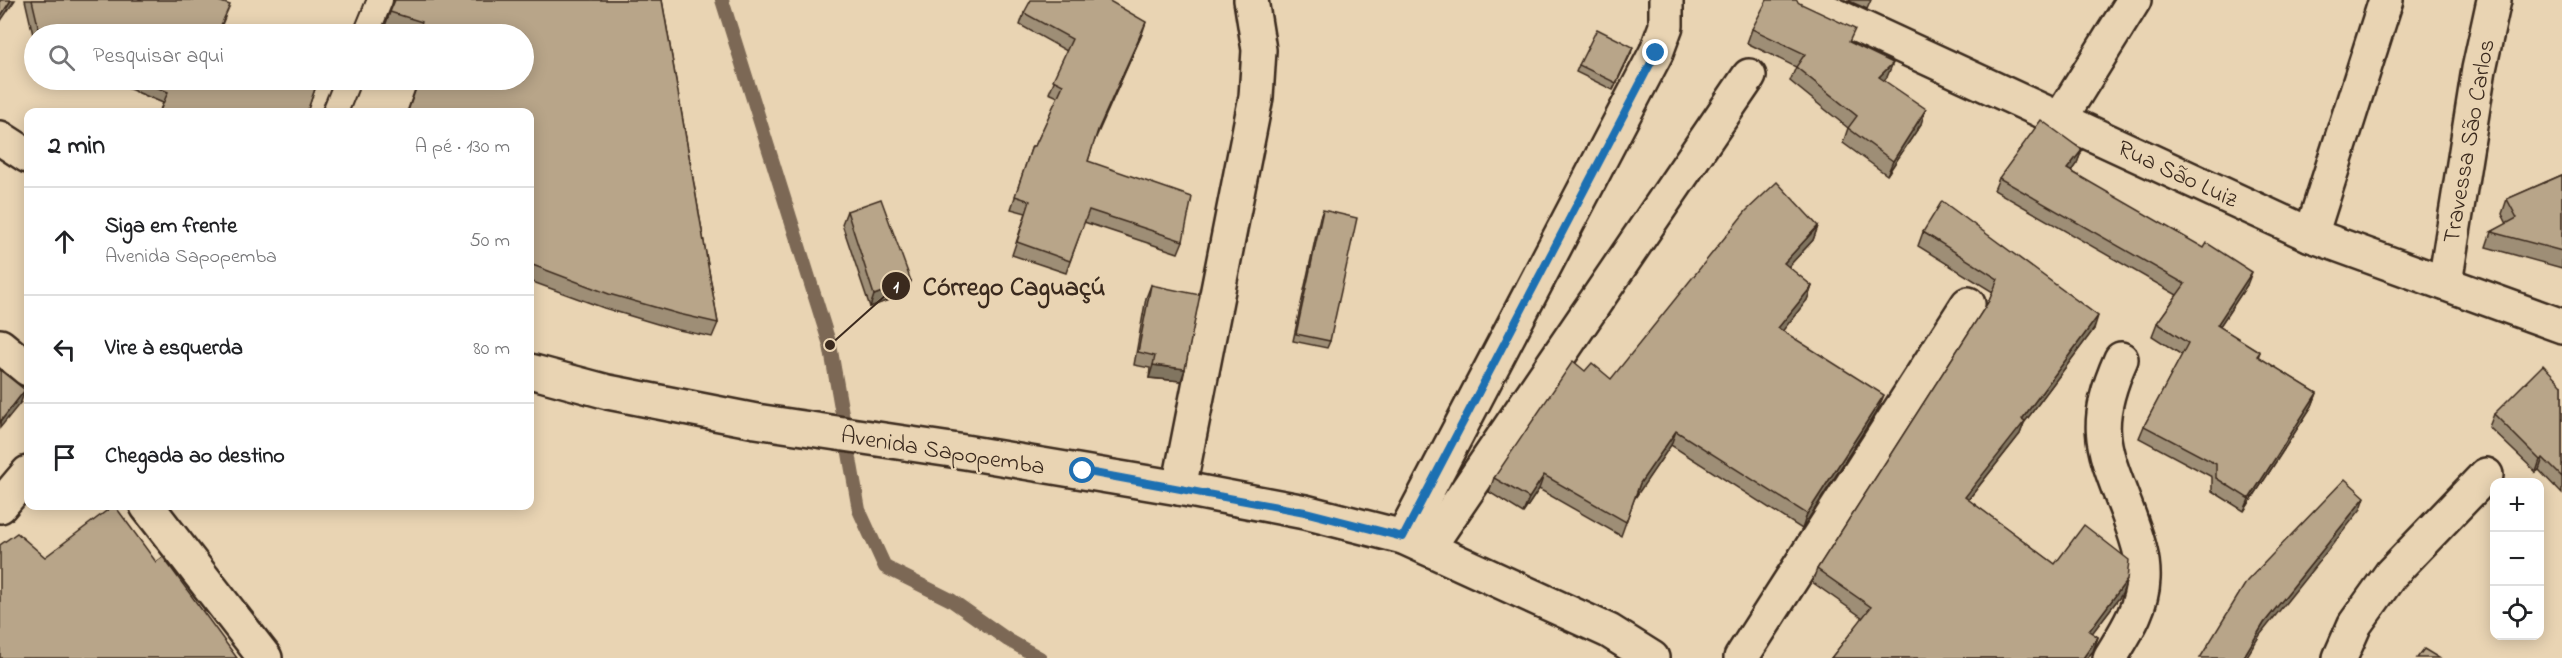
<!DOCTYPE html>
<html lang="pt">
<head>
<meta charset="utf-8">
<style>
	body { margin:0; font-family:"Indie Flower",sans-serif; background:#f2f2f2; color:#202124 }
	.controls { position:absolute; right:18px; bottom:18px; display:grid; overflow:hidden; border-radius:12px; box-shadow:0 3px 15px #0003 }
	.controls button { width:54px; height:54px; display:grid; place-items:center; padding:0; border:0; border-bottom:2px solid #e0e0e0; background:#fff; color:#202124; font:30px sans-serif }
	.stop { position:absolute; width:18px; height:18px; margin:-14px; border:4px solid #1f6fb2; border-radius:50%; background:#fff }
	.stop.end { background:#1f6fb2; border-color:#fff; box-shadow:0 2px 6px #0008 }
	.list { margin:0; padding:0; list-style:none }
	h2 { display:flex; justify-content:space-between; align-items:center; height:78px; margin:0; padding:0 24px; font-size:26px }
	h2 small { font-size:20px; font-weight:400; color:#757577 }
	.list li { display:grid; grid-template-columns:39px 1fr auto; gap:18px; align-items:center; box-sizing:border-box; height:108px; padding:0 24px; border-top:2px solid #e0e0e0 }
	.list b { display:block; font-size:22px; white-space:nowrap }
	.list p { margin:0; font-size:20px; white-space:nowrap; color:#757577 }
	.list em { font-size:20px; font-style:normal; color:#757577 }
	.icon { flex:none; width:33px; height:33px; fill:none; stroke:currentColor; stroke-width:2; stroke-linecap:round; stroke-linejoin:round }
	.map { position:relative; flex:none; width:2562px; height:658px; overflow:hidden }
	.search { position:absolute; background:#fff; box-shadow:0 3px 15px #0003; left:24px; top:24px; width:510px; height:66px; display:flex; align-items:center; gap:15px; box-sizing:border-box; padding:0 21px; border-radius:33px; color:#757577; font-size:22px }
	.panel { position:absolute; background:#fff; box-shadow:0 3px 15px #0003; left:24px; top:108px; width:510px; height:402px; border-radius:12px }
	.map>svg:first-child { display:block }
</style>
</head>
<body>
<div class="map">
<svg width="2562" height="658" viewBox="0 0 2562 658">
	<rect width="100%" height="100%" fill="#e9d4b3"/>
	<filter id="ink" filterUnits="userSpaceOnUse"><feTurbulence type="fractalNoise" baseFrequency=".0167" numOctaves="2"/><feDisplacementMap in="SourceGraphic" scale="12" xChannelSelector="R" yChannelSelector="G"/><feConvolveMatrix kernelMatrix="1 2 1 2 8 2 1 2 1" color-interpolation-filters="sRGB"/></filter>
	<g filter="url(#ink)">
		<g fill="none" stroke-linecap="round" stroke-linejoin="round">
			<!-- stream -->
			<path stroke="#7b6854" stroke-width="14" d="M722,0L830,345L859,510L885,567L951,600L1008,640L1040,658"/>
			<!-- lane casing -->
			<g stroke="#3b2a1e" stroke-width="28">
				<g id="lane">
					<path d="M366,34L380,0"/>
					<path d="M335,112L348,80"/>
				</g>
			</g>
			<!-- street casing -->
			<g stroke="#3b2a1e" stroke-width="38">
				<g id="street">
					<path d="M1802,0L2311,235L2562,326"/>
					<path d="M2060,119L2134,0"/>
					<path d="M2311,235L2386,0"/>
					<path d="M2445,283L2479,69L2494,0"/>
					<path d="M0,346L28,369"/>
					<path d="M1179,488L1256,97L1259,50L1251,0"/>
					<path d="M0,506L28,473"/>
					<path d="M147,506L265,658"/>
					<path d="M1403,537L1656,53L1666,26V0"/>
					<path d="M1428,548L1749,76"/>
					<path d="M1741,658L1968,304"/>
					<path d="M2110,658C2125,633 2142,609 2143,579C2144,557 2136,536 2129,516C2104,449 2090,429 2121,359"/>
					<path d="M2340,658L2355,624L2391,574L2486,475"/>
				</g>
			</g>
			<!-- secondary casing -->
			<g stroke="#3b2a1e" stroke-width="38">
				<g id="secondary">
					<path d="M0,138L28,156"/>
					<path d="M530,371L608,392L756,421L965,452L1179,488L1305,512L1403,537L1609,631L1652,658"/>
				</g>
			</g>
			<!-- lane -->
			<use href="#lane" stroke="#e9d4b3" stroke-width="24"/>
			<!-- street -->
			<use href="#street" stroke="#e9d4b3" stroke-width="33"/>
			<!-- secondary -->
			<use href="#secondary" stroke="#e9d4b3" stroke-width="33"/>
		</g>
		<!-- wall -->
		<g fill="#9e8e76" stroke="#3b2a1e" stroke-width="1.5">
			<path d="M25,0H215L225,17L219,32L234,34H34V39Z"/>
			<path d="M393,0H662L718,323L712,337L674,329L604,308L530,281V112H407L417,84L405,80H524V34H411L385,26L393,4Z"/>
			<path d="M1847,0H1871L1867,9Z"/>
			<path d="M1024,13L1142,34L1095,138L1088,161L1183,241L1178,253L1084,222L1066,273L1012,255L1026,213L1011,209L1032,146H1035L1058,97L1049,93L1067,51L1020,25Z"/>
			<path d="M1752,29L1850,43L1887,77L1884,81L1921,124L1887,175L1843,143L1848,128L1790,81L1796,67L1747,43Z"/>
			<path d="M1631,53L1613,90L1576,72L1579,65Z"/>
			<path d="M108,80H318L307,112H159L163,103Z"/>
			<path d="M2082,150L2077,163L2071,171L2247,285L2219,327L2260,352L2258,357L2317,393L2312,406L2244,511L2212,491V477L2139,438L2144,426L2182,355L2152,336L2157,323L2177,295L1994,190L1999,178Z"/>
			<path d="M2562,175V268L2486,247L2491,232L2507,224L2502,214L2507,199Z"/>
			<path d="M1323,210L1330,341L1327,348L1293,341L1320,217Z"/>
			<path d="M847,211L911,281L907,293L870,307L842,224Z"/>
			<path d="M1818,226L1813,240L1788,267L1812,286L1807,300L1782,331L1878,409L1802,529L1671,445L1635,497L1621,536L1539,489L1523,513L1489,492L1494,478L1585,371L1611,379Z"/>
			<path d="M1923,232L2094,329L2024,423L2020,434L1968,500L2055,564L2122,594L2092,633L2098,637L2093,651L2087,658H1831L1863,618L1812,582L1817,569L1989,301L1993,292L1918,246Z"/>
			<path d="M1151,285L1185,369L1181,381L1149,378L1150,368L1134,365L1146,298Z"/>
			<path d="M2562,385V494L2539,470L2536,472L2489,427L2494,414Z"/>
		</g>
		<!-- shaded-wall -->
		<g fill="#817460" stroke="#3b2a1e" stroke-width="1.5">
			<path d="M11,0H15L0,22V17Z"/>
			<path d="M1146,22L1142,34L1094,142L1098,130Z"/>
			<path d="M1633,47L1631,53L1613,90L1616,83Z"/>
			<path d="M1893,63L1887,77L1874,92L1879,77Z"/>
			<path d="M1926,109L1921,124L1887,175L1893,161Z"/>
			<path d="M2082,150L2077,163L2063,182L2067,169Z"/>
			<path d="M1818,226L1813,240L1778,278L1784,263Z"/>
			<path d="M2252,272L2247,285L2212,338L2217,325Z"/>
			<path d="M911,281L907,293L870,307L874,295Z"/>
			<path d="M1812,286L1807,300L1773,343L1778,328Z"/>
			<path d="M2098,316L2094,329L2024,423L2020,434L1960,510L1965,497Z"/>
			<path d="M1153,365L1185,369L1181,381L1149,378Z"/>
			<path d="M25,390L21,402L0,428V422Z"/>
			<path d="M2317,393L2312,406L2244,511L2249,499Z"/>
			<path d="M1884,395L1878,409L1802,529L1807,514Z"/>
			<path d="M1676,431L1671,445L1635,498L1640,483Z"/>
			<path d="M2543,458L2539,470L2536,472L2540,460Z"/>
			<path d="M1544,475L1539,489L1523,513L1529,498Z"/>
			<path d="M2365,497L2361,509L2260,635L2246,658H2243L2264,623Z"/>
			<path d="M2127,580L2122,594L2084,644L2089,631Z"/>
			<path d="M2098,637L2093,651L2087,658H2083Z"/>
		</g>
		<!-- building -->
		<g fill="#b8a589" stroke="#3b2a1e" stroke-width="1.5">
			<path d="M0,0H11L0,17Z"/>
			<path d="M32,0H215L230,5L218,32L234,34H40Z"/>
			<path d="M395,0H662L718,323L679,314L609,294L530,264V112H412L408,111L419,80H524V34H418L422,22L390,12Z"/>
			<path d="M1031,0H1108L1146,22L1098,130L1088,161L1192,197L1183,241L1089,210L1070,261L1017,242L1030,201L1015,196L1032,146H1035L1063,85L1053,80L1072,39L1024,13Z"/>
			<path d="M1767,0H1796L1799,3L1855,29L1849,42L1893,63L1879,77L1926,109L1893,161L1848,128L1857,116L1796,67L1805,54L1752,29Z"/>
			<path d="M1597,29L1633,47L1616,83L1579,65Z"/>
			<path d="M139,80H318L307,112H164L160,111L168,92Z"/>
			<path d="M2041,120L2082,150L2067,169L2204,248L2207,243L2252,272L2217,325L2260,352L2257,356L2317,393L2249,499L2216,478V464L2144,426L2188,343L2157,323L2185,284L1999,178Z"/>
			<path d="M2562,175V251L2491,232L2517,218L2507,199Z"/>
			<path d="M1777,182L1818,226L1784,263L1812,286L1778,328L1884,395L1807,514L1676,431L1640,483L1626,522L1544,475L1529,498L1494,478L1573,361L1585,371L1592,363L1611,379L1746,211Z"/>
			<path d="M881,199L911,281L874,295L847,211Z"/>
			<path d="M1942,201L2098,316L2022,419L2025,421L1965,497L2055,564L2084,525L2129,560L2127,580L2089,631L2098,637L2083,658H1831L1871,607L1817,569L1989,301L1998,279L1923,232Z"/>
			<path d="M1323,210L1357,218L1330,341L1296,334Z"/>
			<path d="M1151,285L1200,295L1185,369L1153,365L1155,356L1138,352Z"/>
			<path d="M2543,365L2562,385V477L2543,458L2540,460L2494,414Z"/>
			<path d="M0,370L25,390L0,422Z"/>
			<path d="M2345,479L2365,497L2264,623L2243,658H2200L2247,581Z"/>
			<path d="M113,506H115L156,562L163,557L237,658H0V545L17,533L45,557Z"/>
			<path d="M2424,649L2439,658H2417Z"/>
		</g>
	</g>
	<g fill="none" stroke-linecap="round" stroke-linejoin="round" filter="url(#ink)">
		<!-- route -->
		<path stroke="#1f6fb2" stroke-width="8" d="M1083,471L1305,512L1403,537L1656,53"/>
	</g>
	<g text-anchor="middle" stroke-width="4.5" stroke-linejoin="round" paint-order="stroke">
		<!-- street labels -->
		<g font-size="24" fill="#3b2a1e" stroke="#e9d4b3">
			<text transform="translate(2468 141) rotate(-80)" y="8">Travessa São Carlos</text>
			<text transform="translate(2178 173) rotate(25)" y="8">Rua São Luiz</text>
			<text transform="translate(943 450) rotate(9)" y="8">Avenida Sapopemba</text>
		</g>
	</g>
	<!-- callouts -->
	<path fill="none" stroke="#3b2a1e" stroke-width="2" d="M830 345L896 286"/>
	<g fill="#3b2a1e" stroke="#e9d4b3" stroke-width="2">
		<circle cx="830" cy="345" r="6"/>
		<circle cx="896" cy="286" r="15"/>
	</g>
	<g font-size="18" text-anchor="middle" font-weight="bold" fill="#fff">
		<text x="896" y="292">1</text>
	</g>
	<g font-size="26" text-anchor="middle" font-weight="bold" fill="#3b2a1e" stroke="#e9d4b3" stroke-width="4.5" stroke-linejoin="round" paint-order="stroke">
		<text x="1014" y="295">Córrego Caguaçú</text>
	</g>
</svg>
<div class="controls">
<button>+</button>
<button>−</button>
<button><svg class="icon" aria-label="locate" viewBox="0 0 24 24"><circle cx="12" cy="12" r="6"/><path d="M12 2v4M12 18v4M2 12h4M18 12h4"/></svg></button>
</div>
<div class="stop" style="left:1083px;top:471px"></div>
<div class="stop end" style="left:1656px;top:53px"></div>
<div class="search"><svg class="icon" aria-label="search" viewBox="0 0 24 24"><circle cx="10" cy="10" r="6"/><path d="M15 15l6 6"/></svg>Pesquisar aqui</div>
<section class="panel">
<h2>2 min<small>A pé · 130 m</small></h2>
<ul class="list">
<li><svg class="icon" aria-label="ahead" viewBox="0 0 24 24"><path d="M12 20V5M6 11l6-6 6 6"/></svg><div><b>Siga em frente</b><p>Avenida Sapopemba</p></div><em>50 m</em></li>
<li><svg class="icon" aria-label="left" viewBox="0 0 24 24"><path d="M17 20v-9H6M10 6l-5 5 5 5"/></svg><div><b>Vire à esquerda</b></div><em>80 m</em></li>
<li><svg class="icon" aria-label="arrive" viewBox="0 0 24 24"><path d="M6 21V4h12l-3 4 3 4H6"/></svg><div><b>Chegada ao destino</b></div></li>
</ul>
</section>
</div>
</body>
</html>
